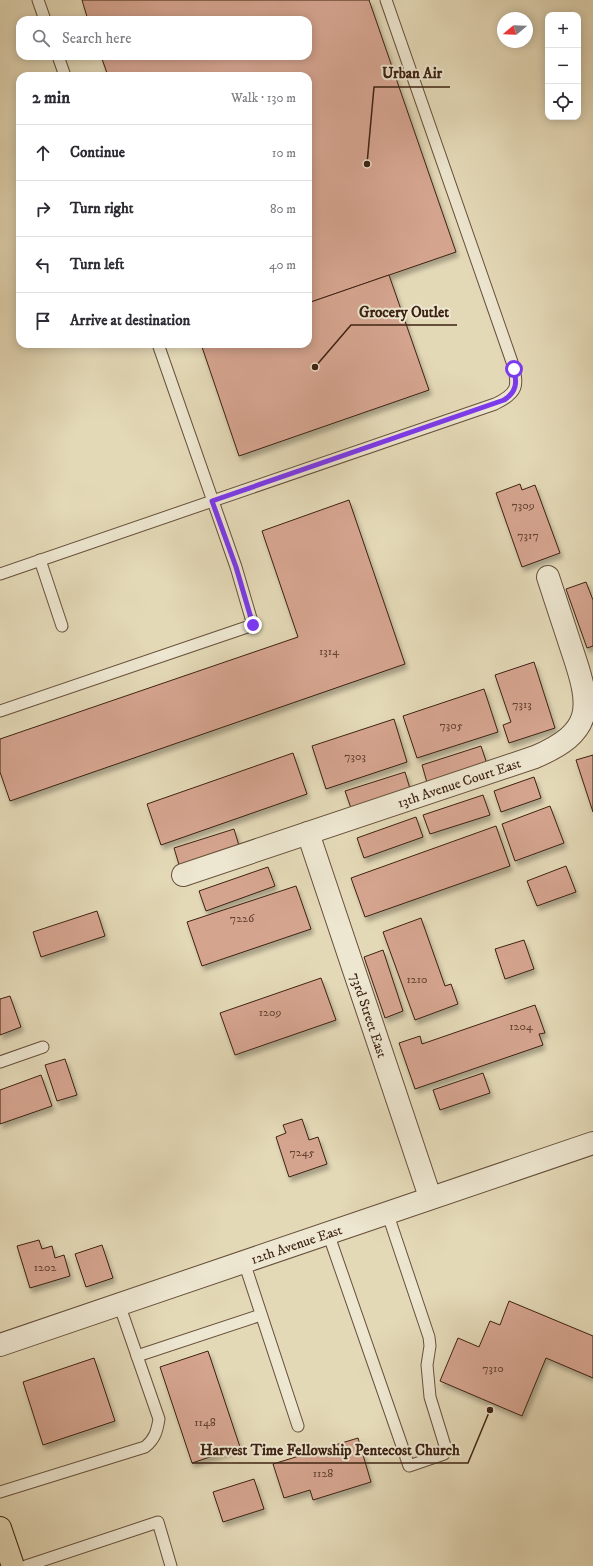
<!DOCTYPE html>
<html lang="en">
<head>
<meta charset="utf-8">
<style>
	body { margin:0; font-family:"IM FELL DW Pica",serif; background:#f7f7f7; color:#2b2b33 }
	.controls { position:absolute; right:12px; top:12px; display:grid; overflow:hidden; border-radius:8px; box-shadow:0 2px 10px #0003 }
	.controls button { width:36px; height:36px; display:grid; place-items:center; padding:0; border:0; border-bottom:1px solid #e1e1e2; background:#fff; color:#2b2b33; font:20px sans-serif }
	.compass { position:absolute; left:497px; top:12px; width:36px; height:36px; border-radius:50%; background:#fff; box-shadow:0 2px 10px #0003; rotate:251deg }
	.stop { position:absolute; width:12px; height:12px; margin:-9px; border:3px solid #7c3aed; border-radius:50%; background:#fff }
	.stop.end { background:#7c3aed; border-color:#fff; box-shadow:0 1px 4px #0008 }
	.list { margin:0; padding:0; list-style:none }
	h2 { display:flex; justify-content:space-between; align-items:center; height:52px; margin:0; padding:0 16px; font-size:17px }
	h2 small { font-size:13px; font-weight:400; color:#7c7c81 }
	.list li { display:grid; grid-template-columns:26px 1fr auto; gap:12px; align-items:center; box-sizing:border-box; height:56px; padding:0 16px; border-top:1px solid #e1e1e2 }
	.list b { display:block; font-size:15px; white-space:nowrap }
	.list em { font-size:13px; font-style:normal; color:#7c7c81 }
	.icon { flex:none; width:22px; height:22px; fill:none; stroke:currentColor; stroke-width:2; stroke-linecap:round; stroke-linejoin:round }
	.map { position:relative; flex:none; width:593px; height:1566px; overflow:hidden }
	.search { position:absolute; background:#fff; box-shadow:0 2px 10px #0003; left:16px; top:16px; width:296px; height:44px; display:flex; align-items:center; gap:10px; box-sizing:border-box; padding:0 14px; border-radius:12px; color:#7c7c81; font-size:15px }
	.panel { position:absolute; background:#fff; box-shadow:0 2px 10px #0003; left:16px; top:72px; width:296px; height:276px; border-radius:12px }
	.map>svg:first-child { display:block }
</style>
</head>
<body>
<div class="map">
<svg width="593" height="1566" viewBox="0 0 593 1566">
	<defs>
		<filter id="shadow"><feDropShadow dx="2.5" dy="4.5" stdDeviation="2" flood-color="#0004"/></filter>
	</defs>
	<rect width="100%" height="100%" fill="#e4d9b7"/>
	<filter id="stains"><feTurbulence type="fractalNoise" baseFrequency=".005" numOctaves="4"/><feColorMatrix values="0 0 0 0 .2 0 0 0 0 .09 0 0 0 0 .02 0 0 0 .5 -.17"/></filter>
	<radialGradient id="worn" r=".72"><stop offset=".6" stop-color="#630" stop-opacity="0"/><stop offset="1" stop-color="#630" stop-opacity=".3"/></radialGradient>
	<!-- building -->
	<g fill="#d5a48f" stroke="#3d2212" filter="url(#shadow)">
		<path d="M82,0H369L456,252L308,303V76H108L101,56H308V20H88Z"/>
		<path d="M389,275L429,390L239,456L201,344H308V303Z"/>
		<path d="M520,484L522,490L535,485L560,553L522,567L496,493Z"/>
		<path d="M349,500L405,664L10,801L0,772V739L298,637L262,531Z"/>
		<path d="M586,582L593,600V646L587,648L566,589Z"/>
		<path d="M534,662L555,728L509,743L503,725L511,722L495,675Z"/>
		<path d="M484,689L498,732L417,758L403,716Z"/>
		<path d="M394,719L407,762L326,789L312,746Z"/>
		<path d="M481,746L488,767L428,786L422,765Z"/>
		<path d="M293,753L307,794L161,845L147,804Z"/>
		<path d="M593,755V812L576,760Z"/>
		<path d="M405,772L411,792L352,811L345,791Z"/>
		<path d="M534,777L541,798L501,812L494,791Z"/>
		<path d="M483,795L490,815L430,834L423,815Z"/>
		<path d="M550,806L564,843L515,861L502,824Z"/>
		<path d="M416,817L423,837L364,858L357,838Z"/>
		<path d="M496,826L510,866L365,917L351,878Z"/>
		<path d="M234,829L240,849L180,868L174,848Z"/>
		<path d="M566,866L576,892L537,906L527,881Z"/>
		<path d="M268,867L275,886L206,911L199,891Z"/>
		<path d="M296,886L311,929L202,966L187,922Z"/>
		<path d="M97,911L105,936L41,957L33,932Z"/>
		<path d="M421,918L445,986L451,984L458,1004L415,1020L383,932Z"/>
		<path d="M524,940L534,969L505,979L495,949Z"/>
		<path d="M383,950L403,1011L385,1018L364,957Z"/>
		<path d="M321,978L336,1020L235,1055L220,1013Z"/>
		<path d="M10,996L21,1027L0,1035V999Z"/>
		<path d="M535,1005L545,1033L539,1034L543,1045L415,1089L399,1043L420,1036L422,1044Z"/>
		<path d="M65,1059L77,1095L57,1101L45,1065Z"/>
		<path d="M483,1073L490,1093L440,1110L433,1090Z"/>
		<path d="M41,1075L52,1106L0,1124V1090Z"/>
		<path d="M302,1119L309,1140L318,1137L327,1164L289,1177L276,1137L286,1133L283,1125Z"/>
		<path d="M39,1240L42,1249L52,1246L55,1258L64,1255L70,1276L30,1288L17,1246Z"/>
		<path d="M102,1245L113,1278L86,1287L75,1254Z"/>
		<path d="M509,1301L593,1336V1378L546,1358L522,1416L440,1381L458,1338L479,1347L490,1321L500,1325Z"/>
		<path d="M208,1351L240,1447L192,1463L160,1367Z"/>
		<path d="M94,1358L115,1421L43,1445L23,1382Z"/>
		<path d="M358,1438L371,1482L313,1500L310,1490L284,1498L273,1464Z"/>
		<path d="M254,1479L264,1509L223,1522L213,1492Z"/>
	</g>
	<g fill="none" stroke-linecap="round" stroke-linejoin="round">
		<!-- lane casing -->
		<g stroke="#67503b" stroke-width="13">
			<g id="lane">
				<path d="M38,0L45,20"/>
				<path d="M58,56L65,76"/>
				<path d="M40,560L62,626"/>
				<path d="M0,574L495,404C518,393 519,386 512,362L386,0"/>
				<path d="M0,711L253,625L236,567L158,344"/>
				<path d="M0,1062L43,1047"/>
				<path d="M328,1233L409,1466L444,1454L446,1449L430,1397L427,1365L430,1346L429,1337L387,1212"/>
				<path d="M244,1262L298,1426"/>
				<path d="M137,1356L261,1315"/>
				<path d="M0,1492L145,1447C155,1439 157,1431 159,1419L119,1304"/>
				<path d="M26,1566L158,1522L171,1566"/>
			</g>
		</g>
		<!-- street casing -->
		<g stroke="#67503b" stroke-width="24">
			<g id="street">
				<path id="s1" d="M308,833L430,1197"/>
				<path id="s2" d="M183,875L535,757C593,732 592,709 573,653C565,628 556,602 548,577"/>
				<path id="s3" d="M0,1345L593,1143"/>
			</g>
		</g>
		<!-- primary casing -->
		<g stroke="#3d2212" stroke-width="24">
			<path id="primary" d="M0,1528L13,1566"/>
		</g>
		<!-- lane -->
		<use href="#lane" stroke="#ede6d0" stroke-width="11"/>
		<!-- street -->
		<use href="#street" stroke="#ede6d0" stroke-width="22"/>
		<!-- primary -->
		<use href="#primary" stroke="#e4d9b7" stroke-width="22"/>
	</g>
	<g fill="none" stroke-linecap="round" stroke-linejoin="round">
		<!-- route -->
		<path stroke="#7c3aed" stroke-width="5" d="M253,625L236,567L212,501L504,400C517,392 517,382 514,369"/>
	</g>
	<g text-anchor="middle" stroke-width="4" stroke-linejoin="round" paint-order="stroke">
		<!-- number labels -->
		<g font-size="12" fill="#634231">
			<text x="523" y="509">7309</text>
			<text x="528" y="539">7317</text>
			<text x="329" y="655">1314</text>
			<text x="522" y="708">7313</text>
			<text x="451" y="729">7305</text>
			<text x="355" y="760">7303</text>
			<text x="242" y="922">7226</text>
			<text x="417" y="983">1210</text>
			<text x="270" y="1016">1209</text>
			<text x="521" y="1030">1204</text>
			<text x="302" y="1156">7245</text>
			<text x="45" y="1271">1202</text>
			<text x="493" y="1372">7310</text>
			<text x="205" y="1426">1148</text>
			<text x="323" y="1477">1128</text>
		</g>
		<!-- street labels -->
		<g font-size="14" fill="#3d2212" stroke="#ede6d0">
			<text dy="5" stroke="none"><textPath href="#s2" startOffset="291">13th Avenue Court East</textPath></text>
			<text dy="5" stroke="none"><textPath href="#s1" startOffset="192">73rd Street East</textPath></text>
			<text dy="5" stroke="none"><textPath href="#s3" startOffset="313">12th Avenue East</textPath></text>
		</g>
	</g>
	<!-- callouts -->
	<path fill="none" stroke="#3d2212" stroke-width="1.5" d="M367 164L374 87H450M315 367L351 325H457M490 1410L468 1463H192"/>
	<g fill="#3d2212" stroke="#ede6d0" stroke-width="1.5">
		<circle cx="367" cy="164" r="4"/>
		<circle cx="315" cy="367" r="4"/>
		<circle cx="490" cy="1410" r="4"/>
	</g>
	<g font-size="15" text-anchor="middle" font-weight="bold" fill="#3d2212" stroke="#ede6d0" stroke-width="4" stroke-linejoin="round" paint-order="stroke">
		<text x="412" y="78">Urban Air</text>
		<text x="404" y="317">Grocery Outlet</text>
		<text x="330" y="1455">Harvest Time Fellowship Pentecost Church</text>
	</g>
	<rect width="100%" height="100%" filter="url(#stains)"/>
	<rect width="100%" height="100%" fill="url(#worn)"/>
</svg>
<div class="controls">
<button>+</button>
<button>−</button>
<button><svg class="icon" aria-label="locate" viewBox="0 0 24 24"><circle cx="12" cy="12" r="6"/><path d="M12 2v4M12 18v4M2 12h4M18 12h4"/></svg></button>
</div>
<svg class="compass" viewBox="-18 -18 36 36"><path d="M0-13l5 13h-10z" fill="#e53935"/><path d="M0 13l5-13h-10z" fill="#7c7c81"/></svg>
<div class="stop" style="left:514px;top:369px"></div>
<div class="stop end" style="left:253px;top:625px"></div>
<div class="search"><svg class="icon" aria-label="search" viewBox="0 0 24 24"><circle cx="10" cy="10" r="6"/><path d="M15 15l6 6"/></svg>Search here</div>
<section class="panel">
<h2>2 min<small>Walk · 130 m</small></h2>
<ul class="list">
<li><svg class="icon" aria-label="ahead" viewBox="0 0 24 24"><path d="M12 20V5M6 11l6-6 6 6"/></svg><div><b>Continue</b></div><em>10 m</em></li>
<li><svg class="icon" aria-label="right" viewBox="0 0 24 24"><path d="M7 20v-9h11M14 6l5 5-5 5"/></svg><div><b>Turn right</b></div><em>80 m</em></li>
<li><svg class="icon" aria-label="left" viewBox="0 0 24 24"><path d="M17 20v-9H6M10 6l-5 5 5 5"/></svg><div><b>Turn left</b></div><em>40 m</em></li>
<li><svg class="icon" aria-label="arrive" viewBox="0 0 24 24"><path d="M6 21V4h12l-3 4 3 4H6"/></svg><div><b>Arrive at destination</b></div></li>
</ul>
</section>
</div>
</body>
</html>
